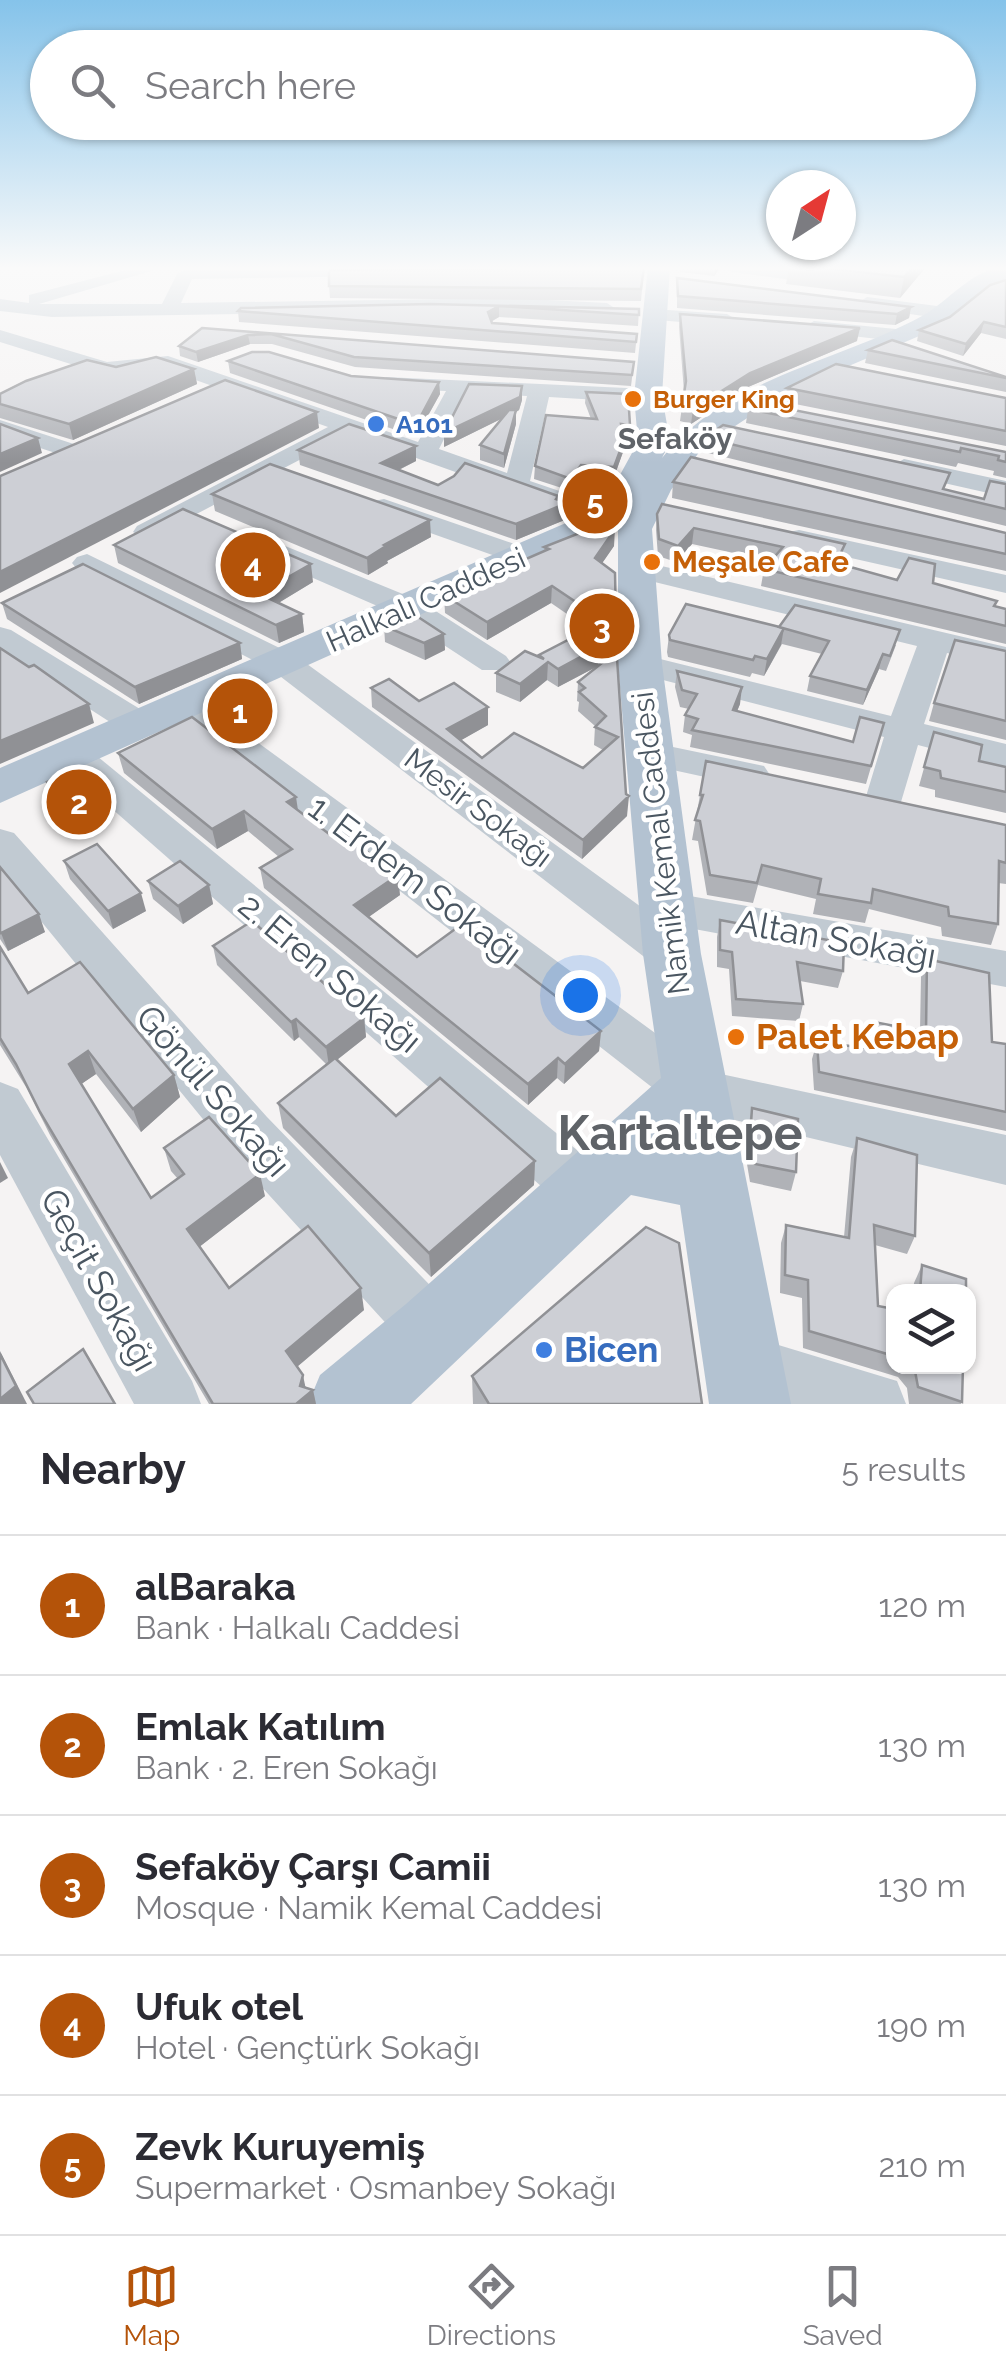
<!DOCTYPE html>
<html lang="en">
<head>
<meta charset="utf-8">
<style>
	body { margin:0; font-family:Raleway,sans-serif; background:#f7f7f7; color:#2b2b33 }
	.controls { position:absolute; right:30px; bottom:30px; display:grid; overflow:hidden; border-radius:20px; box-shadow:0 2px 8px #0004 }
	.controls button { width:90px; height:90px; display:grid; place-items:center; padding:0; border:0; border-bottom:2px solid #e1e1e2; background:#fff; color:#2b2b33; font:50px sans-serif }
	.compass { position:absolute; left:766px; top:170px; width:90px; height:90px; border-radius:50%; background:#fff; box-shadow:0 2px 8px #0004; rotate:36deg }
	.you { position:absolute; left:580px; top:995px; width:35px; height:35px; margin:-25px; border:8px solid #fff; border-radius:50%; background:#1a73e8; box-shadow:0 0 0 15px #1a73e833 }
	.badge { display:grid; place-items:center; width:65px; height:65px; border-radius:50%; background:#b45309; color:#fff; font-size:32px; font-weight:700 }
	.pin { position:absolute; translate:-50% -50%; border:5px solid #fff; box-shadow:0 2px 10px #0006 }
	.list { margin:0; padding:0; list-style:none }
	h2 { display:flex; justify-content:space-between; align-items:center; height:130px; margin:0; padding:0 40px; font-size:42px }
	h2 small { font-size:32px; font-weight:400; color:#7c7c81 }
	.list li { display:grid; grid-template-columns:65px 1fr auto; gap:30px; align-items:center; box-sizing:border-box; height:140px; padding:0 40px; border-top:2px solid #e1e1e2 }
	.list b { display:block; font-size:38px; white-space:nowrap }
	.list p { margin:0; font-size:32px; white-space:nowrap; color:#7c7c81 }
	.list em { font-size:32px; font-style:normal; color:#7c7c81 }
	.icon { flex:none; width:55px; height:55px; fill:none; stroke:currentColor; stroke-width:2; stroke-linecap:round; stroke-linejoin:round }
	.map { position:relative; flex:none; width:1006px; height:1404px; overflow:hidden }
	.search { position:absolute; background:#fff; box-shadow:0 2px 8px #0004; left:30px; right:30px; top:30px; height:110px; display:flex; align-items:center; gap:25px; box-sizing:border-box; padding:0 35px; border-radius:55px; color:#7c7c81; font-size:38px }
	.sheet { height:830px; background:#fff }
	nav { display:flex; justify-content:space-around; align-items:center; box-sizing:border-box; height:140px; border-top:2px solid #e1e1e2; background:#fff; font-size:28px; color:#7c7c81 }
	nav a { display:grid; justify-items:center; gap:5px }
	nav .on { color:#b45309 }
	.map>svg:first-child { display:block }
</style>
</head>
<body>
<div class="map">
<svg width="1006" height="1404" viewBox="0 0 1006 1404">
	<rect width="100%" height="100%" fill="#f5f3f3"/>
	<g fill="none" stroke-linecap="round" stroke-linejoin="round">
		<!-- minor -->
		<g fill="#c1cad2" fill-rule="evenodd">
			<path d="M137,267H165L39,304H162L177,274L186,269L376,267L382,268V276L192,279L181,303L507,298L607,303L616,309L607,315L507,310L52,317L0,311V299L29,303V295Z"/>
			<path d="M723,267C751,266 818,264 840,280L831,285L732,272Z"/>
			<path d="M867,297L945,307L955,313L945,319L860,307L858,303Z"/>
			<path d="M653,309L727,314L737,320L727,326L646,319V311Z"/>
			<path d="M814,321L896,329L906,335L896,341L807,331L804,327Z"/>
			<path d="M0,330L107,362L168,356L418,442L446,391L394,389L386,387L383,382L386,377L648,389L659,396L648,403L549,397L530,481L618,511L622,517L618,523H598L349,434L147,540L133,532L137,526L328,427L159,367L106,375L0,342ZM467,393L527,396L507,473L439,449Z"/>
			<path d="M0,420L83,447L86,452L74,459L0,435Z"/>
			<path d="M904,459L1006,481V497L895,472L891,467Z"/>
			<path d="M384,499L532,550L537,556L532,562H512L374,513L370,507L374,501Z"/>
			<path d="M799,530L1006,575V593L789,544L785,538L789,532Z"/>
			<path d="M268,539L420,601L506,656L511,663L506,670H482L398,615L258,554L254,548L258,542Z"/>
			<path d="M87,554L296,656L648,912L645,908L652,897L667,892L1006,951V987L662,923L688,942L695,954L688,966L672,972L656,966L272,670L77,569L72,563L77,557Z"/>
			<path d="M636,560L1006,647V667L947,653L924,724L1006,744V768L918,745L898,812L884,816L870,812L864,803L884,737L628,671L623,664L628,657L640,654L891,716L917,646L626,575L621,569L626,563Z"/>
			<path d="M0,627L11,630L153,717L158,725L153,733L140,736L127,733L0,651Z"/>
			<path d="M185,695L197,698L707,1071L1006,1135V1185L676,1106L173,714L167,706L173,698Z"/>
			<path d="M649,742L764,766L770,775L764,784L751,787L636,762L630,754L636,746Z"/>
			<path d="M73,743L86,747L605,1173L613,1191L605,1209L586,1217L567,1209L60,763L54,755L60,747Z"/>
			<path d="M0,829L14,833L267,1117L455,1311L464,1332L455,1353L434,1362L413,1353L229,1151L0,871Z"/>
			<path d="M0,1082L18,1089L192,1381L201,1404H134L0,1155Z"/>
			<path d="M742,1334L897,1381L906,1404H768L720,1387L711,1365L720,1343Z"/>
		</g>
		<!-- major -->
		<path fill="#b3c2d1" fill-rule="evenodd" d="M648,267H670L662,396L670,442L662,458C724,379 838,362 922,316C948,302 974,267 1006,267V280L970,302L963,312L938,328L837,371L758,411L703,447L671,490L652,529L662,664L701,954L791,1404H709L680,1205L631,1195L411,1404H308L320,1375L406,1304L661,1078L643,954L618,664V526L0,803V768L596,510L609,495L638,442L634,396Z"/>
	</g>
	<!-- wall -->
	<g fill="#b0b2b7">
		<path d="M644,267L641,301L330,298L329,286Z"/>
		<path d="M680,267H721L714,276L680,272Z"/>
		<path d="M789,267H926L900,298L786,284Z"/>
		<path d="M677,278L911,307L909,318L895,325L677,308Z"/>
		<path d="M1006,280V339L981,333L963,356L917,341L919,330L950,317Z"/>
		<path d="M430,304L639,309L638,326L499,317L491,322L492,323L637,334L635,353L239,322L238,311Z"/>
		<path d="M680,314L857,341L748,387L691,424L680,421L684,392L679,327Z"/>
		<path d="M202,328L634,362L631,386L355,367L272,344H250L198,362L180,356L179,346Z"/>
		<path d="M868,350L1006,377V392L865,363Z"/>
		<path d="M228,361L351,376L439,382L440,394L416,437L230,373Z"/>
		<path d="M116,367L194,369L197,384L73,440L0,418V394Z"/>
		<path d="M522,386V400L519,410L516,412V424L504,468L480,460V445L501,419L444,447Z"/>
		<path d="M787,388L1006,398V446L785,402Z"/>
		<path d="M586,392L630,425L629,437L623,436V452L613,480L580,477L571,491L534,479L535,466L591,419L585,403Z"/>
		<path d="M748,409L1006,452V478L993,475L994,471L958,463L956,467L746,423Z"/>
		<path d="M705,438L984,499L1006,484V526L704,452Z"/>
		<path d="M416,446V461L399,470L438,485L558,496V500L567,503V519L516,540L300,465L298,450Z"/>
		<path d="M673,482L1006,533V571L672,498Z"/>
		<path d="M212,494L431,537L387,561L388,563L368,575L215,511Z"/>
		<path d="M657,514L841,560L839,564L897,580L933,583L997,601L995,606L1006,609V644L761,586L764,569L771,561L692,544L676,562L658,556L656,530Z"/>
		<path d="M114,545L313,582L280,602V604L302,614L304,632L279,643L118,563Z"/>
		<path d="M614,546L602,563L614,642L627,816L582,859L372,707L371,688L419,701L488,725L461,740L482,758L583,768L603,750L594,745L595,726L578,711L579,702L577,701L578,682L598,666L558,687L547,680L520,702L496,692V673L539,657L583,632V625L551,603L487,640L445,613L444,595L544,551V547Z"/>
		<path d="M2,603L240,643L242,659L139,704L7,619Z"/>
		<path d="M384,626L444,634L445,650L425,660L385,642Z"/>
		<path d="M779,627L896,645L886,671L879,669L863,705L807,691L810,676L822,654L782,644L764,676L752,673L750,677L668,657L667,652L669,635Z"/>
		<path d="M1006,651V740L929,721L934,703Z"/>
		<path d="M677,671L740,704L737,711L853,742L884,723L866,784L690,747L692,735L683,732L685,715L689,709L680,707L675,687Z"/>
		<path d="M934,732L979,761L1006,767V813L935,797V790L919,786Z"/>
		<path d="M118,753L298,810L400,895L368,917L417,957L601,1031L599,1051L564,1084L557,1078L528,1105L264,888L260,868L279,857L248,831L217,849L124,773Z"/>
		<path d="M47,782L113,815L77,833L53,800Z"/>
		<path d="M700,795L1006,825V884L998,883V924L991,945L942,936L941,927L869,909L865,923L813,914L816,899L758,885L753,903L707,895L698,841L692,840Z"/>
		<path d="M64,861L146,911L113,929L70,879Z"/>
		<path d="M0,867L45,932L8,951L0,939Z"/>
		<path d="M148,881L209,885L213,904L183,924L153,899Z"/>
		<path d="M720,920L843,971L838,988L800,981L803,1004L799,1021L732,1016L729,969L717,967V937Z"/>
		<path d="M213,946L364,1018L366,1037L337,1060L396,1116L535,1161L534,1185L431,1277L283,1128L278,1103L327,1065L299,1037L294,1041L217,965Z"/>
		<path d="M0,947L28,993L174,1075L180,1097L141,1132L96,1074L81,1084L151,1198L178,1179L171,1171L164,1148L265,1196L199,1247L229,1288L364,1310L297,1367L306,1388L313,1390L316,1404H209L50,1135L26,1087L0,1045Z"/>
		<path d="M927,959L992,1042L1006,1044V1131L814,1090L812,1059L817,1042L869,1048V1040L874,1022L920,1031L921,977Z"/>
		<path d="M752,1108L796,1172L791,1191L750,1182L746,1158L748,1127Z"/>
		<path d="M857,1138L915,1236L907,1254L875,1245L878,1306L894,1309V1366H963L961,1404H909L907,1388L898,1377L803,1348L802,1298L780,1293L781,1243L786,1225L844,1237L851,1157Z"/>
		<path d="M922,1265L966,1292H913L914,1283Z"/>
		<path d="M472,1376L702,1404H473Z"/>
	</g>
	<!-- shaded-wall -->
	<g fill="#909195">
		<path d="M715,267H721L714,276Z"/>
		<path d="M913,267H926L900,298L904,277Z"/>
		<path d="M499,306V317L488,323V312Z"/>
		<path d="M911,307L909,318L895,325L897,314Z"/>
		<path d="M984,322L981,333L963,356L966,344Z"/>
		<path d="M860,328L857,341L748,387L691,424L693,409L750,373Z"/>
		<path d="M248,335L250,344L198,362L196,352Z"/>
		<path d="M194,369L197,384L73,440L69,424Z"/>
		<path d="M439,382L440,394L416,437V425Z"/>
		<path d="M522,386V400L519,410L516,412V424L504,468V454L515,412L444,447V433Z"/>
		<path d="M317,412L319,428L0,593V572Z"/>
		<path d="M38,438L42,453L0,472V454Z"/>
		<path d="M624,440L623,452L613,480L614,467Z"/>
		<path d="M416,446V461L382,478L381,463Z"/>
		<path d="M581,465L580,477L571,491V479Z"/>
		<path d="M558,496V507L567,503V519L516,540V524L556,499Z"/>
		<path d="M430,520L431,537L387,561L388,563L368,575L367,558L384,545Z"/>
		<path d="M694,528L692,544L676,562L678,546Z"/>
		<path d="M615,529L614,546L594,575L595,558Z"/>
		<path d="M311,564L313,582L280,602L281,610L268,598L269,588Z"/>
		<path d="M552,586L551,603L487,640V622Z"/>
		<path d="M302,614L304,632L279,643L276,625Z"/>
		<path d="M784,628L781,645L764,676L767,659Z"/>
		<path d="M444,634L445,650L425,660L424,643Z"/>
		<path d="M240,643L242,659L139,704L135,687Z"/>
		<path d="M599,647L598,666L558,687V669Z"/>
		<path d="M883,654L879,669L863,705L867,690Z"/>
		<path d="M548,662L547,680L520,702V684Z"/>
		<path d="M742,687L740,704L731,726L733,710Z"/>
		<path d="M89,704L94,723L0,764V741Z"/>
		<path d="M488,707V725L451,746L447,729Z"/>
		<path d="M108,796L113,815L77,833L71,814Z"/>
		<path d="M629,796L627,816L582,859L583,840Z"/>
		<path d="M296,797L299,817L287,802Z"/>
		<path d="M244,811L248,831L217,849L212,829Z"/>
		<path d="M398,875L400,895L356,926L354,905Z"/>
		<path d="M209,885L213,904L183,924L178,906Z"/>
		<path d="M141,893L146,911L113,929L108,911Z"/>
		<path d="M39,914L45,932L8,951L1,933Z"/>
		<path d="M364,1018L366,1037L329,1066L326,1047Z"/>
		<path d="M296,1019L299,1037L294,1041L291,1022Z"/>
		<path d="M601,1031L599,1051L564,1084L565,1064Z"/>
		<path d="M88,1051L96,1074L77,1087L69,1064Z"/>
		<path d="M558,1058L557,1078L528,1105V1084Z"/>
		<path d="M174,1075L180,1097L141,1132L133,1109Z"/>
		<path d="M535,1161L534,1185L431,1277L429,1253Z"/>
		<path d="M0,1162L8,1178L0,1183Z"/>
		<path d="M260,1174L265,1196L194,1251L187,1229Z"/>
		<path d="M361,1288L364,1310L292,1371L286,1351Z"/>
		<path d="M0,1351L27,1404H0Z"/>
		<path d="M303,1375L307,1395L313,1390L316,1404H296Z"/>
	</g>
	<!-- building -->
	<g fill="#cdcfd5" stroke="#909195" stroke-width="2.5">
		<path d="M644,267L641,289L329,286V270Z"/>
		<path d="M814,267H913L904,277Z"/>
		<path d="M677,278L911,307L897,314L678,296Z"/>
		<path d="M1006,280V327L984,322L966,344L919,330L950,317L990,285Z"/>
		<path d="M430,304L639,309V315L499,306L488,312L492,323L637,334L636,342L238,311L241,308Z"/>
		<path d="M680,314L860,328L750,373L693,409L682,406L686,381Z"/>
		<path d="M202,328L634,362L632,375L354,357L271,334L248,335L196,352L179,346Z"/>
		<path d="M892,340L1006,377V378L868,350Z"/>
		<path d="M252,352H269L351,376L439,382L416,425L228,361Z"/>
		<path d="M156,357L194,369L69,424L0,404V394L26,381L87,360L116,367Z"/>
		<path d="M836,364L1006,398V431L787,388Z"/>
		<path d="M225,380L317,412L0,572V476Z"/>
		<path d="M469,384L522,386L520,397L444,433Z"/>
		<path d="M586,392L628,394L630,425L621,424L624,440L614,467L581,465L571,479L535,466L546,415L597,419Z"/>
		<path d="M758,403L1006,452V462L998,460L999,456L961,448L960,452L748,409Z"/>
		<path d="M509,410H516L504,454L480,445Z"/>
		<path d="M0,424L38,438L0,454Z"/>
		<path d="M349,424L416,446L381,463L438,485L454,476L465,463L558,496L556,499L567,503L516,524L298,450Z"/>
		<path d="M723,425L950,473L943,489L984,499L990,481L1006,484V509L705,438Z"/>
		<path d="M691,457L1006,533V554L673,482Z"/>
		<path d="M270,464L430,520L384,545L386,546L367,558L212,494Z"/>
		<path d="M662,504L845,544L836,563L897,580L909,558L935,564L933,583L997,601L994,606L1006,609V626L764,569L783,547L694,528L678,546L659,539L657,514Z"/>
		<path d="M183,509L311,564L269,588L278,592L268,598L302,614L276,625L114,545Z"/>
		<path d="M615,519V529L595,558L615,573L616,622L610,640L616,643L626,794L629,796L583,840L371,688L389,679L419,701L454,683L488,707L447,729L482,758L514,733L583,768L618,737L595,727L606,716L579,692L585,688L578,682L607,659L599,647L558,669L548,662L520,684L496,673L525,651L544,659L539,655L587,630L583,625L590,629L604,621L552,586L487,622L444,595L549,549L544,547Z"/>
		<path d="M83,564L240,643L135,687L2,603Z"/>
		<path d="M686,604L784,628L767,659L755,656L753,660L670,640L669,635Z"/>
		<path d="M795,605L900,630L890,656L883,654L867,690L810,676L829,641L779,627Z"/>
		<path d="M412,613L444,634L424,643L384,626Z"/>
		<path d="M955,640L1006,651V721L934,703Z"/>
		<path d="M0,648L29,667L34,665L89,704L0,741Z"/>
		<path d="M677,671L742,687L733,710L853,742L860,717L884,723L871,766L692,730L698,719L685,715L697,694L682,690Z"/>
		<path d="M192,717L296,797L287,802L337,840L345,835L398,875L354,905L417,957L462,924L601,1031L565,1064L558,1058L528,1084L260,868L292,849L244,811L212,829L118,753Z"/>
		<path d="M934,732L982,745L979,761L1006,767V792L941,778L940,771L924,767Z"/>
		<path d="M706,761L1006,825V863L999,861L998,924L949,916L948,907L873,889L871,903L818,894L821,879L762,865L757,883L710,875L700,821L695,820L703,795H700Z"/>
		<path d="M76,768L108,796L71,814L47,782Z"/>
		<path d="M97,844L141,893L108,911L64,861Z"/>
		<path d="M180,861L209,885L178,906L148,881Z"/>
		<path d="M0,867L39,914L1,933L0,931Z"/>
		<path d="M720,920L844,943L843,971L797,962L803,1004L736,999L732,952L720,950Z"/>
		<path d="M252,921L364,1018L326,1047L296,1019L291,1022L213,946Z"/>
		<path d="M0,947L28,993L80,962L174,1075L133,1109L88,1051L69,1064L151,1198L184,1174L164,1148L209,1117L260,1174L187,1229L229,1288L308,1226L361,1288L286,1351L303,1375L300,1386L313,1390L296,1404H213L40,1112L16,1064L0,1038Z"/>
		<path d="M927,959L989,973L992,1042L1006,1044V1112L819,1072L817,1042L875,1049L874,1022L926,1032Z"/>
		<path d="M335,1058L396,1116L440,1078L535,1161L429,1253L278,1103Z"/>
		<path d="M752,1108L798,1119L796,1172L755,1164L750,1139Z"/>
		<path d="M857,1138L917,1155L915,1236L874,1225L878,1306L894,1309V1356L809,1331L808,1280L785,1275L786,1225L849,1238Z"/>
		<path d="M646,1227L679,1243L702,1404H489L472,1376Z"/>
		<path d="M922,1265L966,1279V1292H920Z"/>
		<path d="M83,1349L115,1404H34L27,1392Z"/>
		<path d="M0,1354L16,1386L0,1399Z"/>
		<path d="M911,1366H963L962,1402L918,1387L915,1371Z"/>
	</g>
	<!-- sky -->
	<linearGradient id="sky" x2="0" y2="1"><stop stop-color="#85c3ea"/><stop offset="0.58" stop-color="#fafafa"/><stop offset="1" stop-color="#fafafa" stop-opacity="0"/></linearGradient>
	<rect width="1006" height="463" fill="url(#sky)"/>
	<!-- markers -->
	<g fill="#e8710a" stroke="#fff" stroke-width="4">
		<circle cx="633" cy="399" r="10"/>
		<circle cx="652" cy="562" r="10"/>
		<circle cx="736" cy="1037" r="10"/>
	</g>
	<g fill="#3f7fe0" stroke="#fff" stroke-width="4">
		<circle cx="376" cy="424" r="10"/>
		<circle cx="544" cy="1350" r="10"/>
	</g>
	<g text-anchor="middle" stroke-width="9" stroke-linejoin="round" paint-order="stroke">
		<!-- far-food labels -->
		<g font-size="25" font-weight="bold" fill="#c56008" stroke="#fff" text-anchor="start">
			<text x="653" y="408">Burger King</text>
		</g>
		<!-- far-shop labels -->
		<g font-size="25" font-weight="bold" fill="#366cbe" stroke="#fff" text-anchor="start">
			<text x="396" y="433">A101</text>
		</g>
		<!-- far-quarter labels -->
		<g font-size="30" font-weight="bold" fill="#5f6368" stroke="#fff">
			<text x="675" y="449">Sefaköy</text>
		</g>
		<!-- food labels -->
		<g font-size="30" font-weight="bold" fill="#c56008" stroke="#fff" text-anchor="start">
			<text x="672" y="572">Meşale Cafe</text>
		</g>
		<!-- street labels -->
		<g font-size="30" fill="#4a5661" stroke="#fff">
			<text transform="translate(426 600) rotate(-24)" y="10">Halkalı Caddesi</text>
			<text transform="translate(478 808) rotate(37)" y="10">Mesir Sokağı</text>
			<text transform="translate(661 843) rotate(-97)" y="10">Namik Kemal Caddesi</text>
		</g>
		<!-- near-street labels -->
		<g font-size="35" fill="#4a5661" stroke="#fff">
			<text transform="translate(415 880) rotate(37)" y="12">1. Erdem Sokağı</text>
			<text transform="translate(836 939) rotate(10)" y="12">Altan Sokağı</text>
			<text transform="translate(330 973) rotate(40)" y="12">2. Eren Sokağı</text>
			<text transform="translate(213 1091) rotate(49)" y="12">Gönül Sokağı</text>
			<text transform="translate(99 1280) rotate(61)" y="12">Geçit Sokağı</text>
		</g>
		<!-- near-food labels -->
		<g font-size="35" font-weight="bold" fill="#c56008" stroke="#fff" text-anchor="start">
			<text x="756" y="1049">Palet Kebap</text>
		</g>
		<!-- near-shop labels -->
		<g font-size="35" font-weight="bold" fill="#366cbe" stroke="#fff" text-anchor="start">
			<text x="564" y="1362">Bicen</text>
		</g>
		<!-- near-district labels -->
		<g font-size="48" font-weight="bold" fill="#5f6368" stroke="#fff">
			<text x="680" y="1150">Kartaltepe</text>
		</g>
	</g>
</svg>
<div class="controls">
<button><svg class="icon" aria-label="layers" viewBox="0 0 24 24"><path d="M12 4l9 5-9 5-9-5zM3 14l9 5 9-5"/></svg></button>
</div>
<svg class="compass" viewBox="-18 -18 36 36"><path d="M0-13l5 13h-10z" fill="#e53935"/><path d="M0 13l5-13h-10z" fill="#7c7c81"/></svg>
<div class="you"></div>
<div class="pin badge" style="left:240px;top:711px">1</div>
<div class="pin badge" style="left:79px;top:802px">2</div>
<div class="pin badge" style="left:602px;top:626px">3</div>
<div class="pin badge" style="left:253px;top:565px">4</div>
<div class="pin badge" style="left:595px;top:501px">5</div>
<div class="search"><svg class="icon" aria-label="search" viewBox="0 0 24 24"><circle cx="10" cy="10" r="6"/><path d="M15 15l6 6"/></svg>Search here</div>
</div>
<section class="sheet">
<h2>Nearby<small>5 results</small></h2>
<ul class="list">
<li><span class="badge">1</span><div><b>alBaraka</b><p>Bank · Halkalı Caddesi</p></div><em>120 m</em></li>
<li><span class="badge">2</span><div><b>Emlak Katılım</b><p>Bank · 2. Eren Sokağı</p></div><em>130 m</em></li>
<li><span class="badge">3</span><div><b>Sefaköy Çarşı Camii</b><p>Mosque · Namik Kemal Caddesi</p></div><em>130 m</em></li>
<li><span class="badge">4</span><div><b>Ufuk otel</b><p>Hotel · Gençtürk Sokağı</p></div><em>190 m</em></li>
<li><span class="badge">5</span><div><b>Zevk Kuruyemiş</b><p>Supermarket · Osmanbey Sokağı</p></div><em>210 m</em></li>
</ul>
</section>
<nav>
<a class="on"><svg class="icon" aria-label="map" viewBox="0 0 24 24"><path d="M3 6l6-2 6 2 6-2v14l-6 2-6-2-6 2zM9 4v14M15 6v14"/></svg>Map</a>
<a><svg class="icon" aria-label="directions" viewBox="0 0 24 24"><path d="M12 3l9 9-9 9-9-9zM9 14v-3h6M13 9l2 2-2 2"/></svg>Directions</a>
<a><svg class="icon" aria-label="saved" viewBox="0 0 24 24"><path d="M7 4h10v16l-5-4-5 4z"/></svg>Saved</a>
</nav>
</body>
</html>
